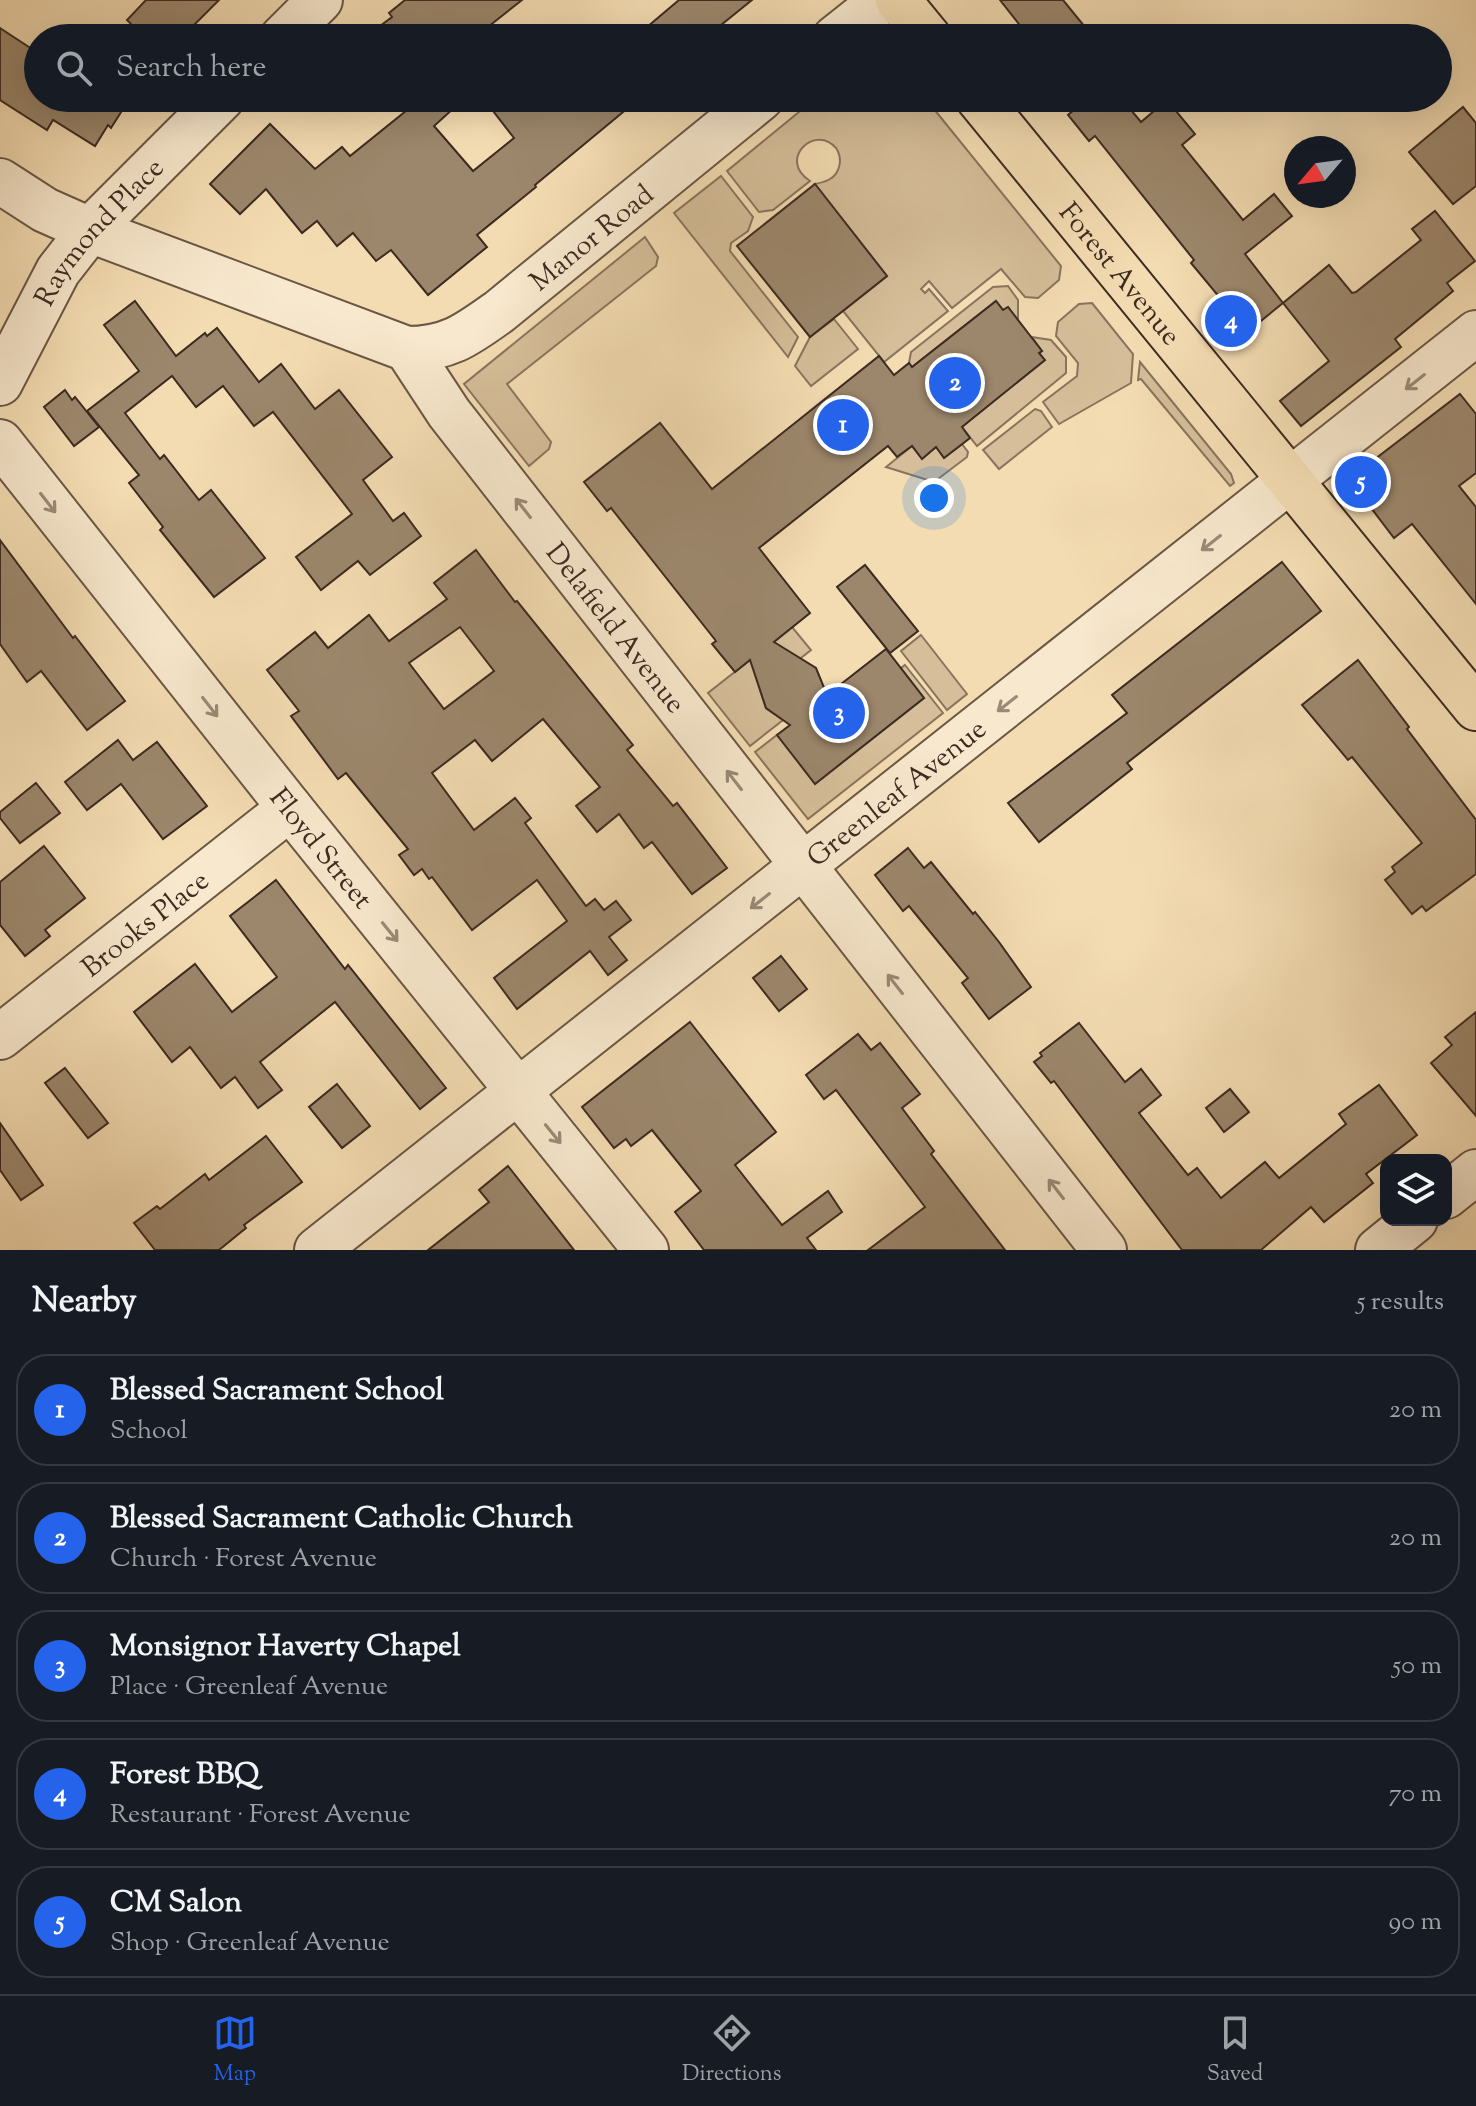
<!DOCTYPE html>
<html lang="en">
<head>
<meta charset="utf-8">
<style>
	body { margin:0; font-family:"Sorts Mill Goudy",serif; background:#20242c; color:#f1f3f6 }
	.controls { position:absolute; right:24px; bottom:24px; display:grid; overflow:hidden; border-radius:16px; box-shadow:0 8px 32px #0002 }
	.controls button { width:72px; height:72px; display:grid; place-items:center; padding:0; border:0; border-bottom:2px solid #363941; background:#171b24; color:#f1f3f6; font:40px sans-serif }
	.compass { position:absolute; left:1284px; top:136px; width:72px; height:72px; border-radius:50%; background:#171b24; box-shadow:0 8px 32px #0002; rotate:241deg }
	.you { position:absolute; left:934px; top:498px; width:28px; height:28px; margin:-20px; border:6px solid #fff; border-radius:50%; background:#1a73e8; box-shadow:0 0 0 12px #1a73e833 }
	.badge { display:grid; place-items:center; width:52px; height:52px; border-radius:50%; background:#2563eb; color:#fff; font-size:26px; font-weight:700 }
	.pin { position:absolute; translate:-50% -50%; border:4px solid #fff; box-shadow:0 2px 8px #0006 }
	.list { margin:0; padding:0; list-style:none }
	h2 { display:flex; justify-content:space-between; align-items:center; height:104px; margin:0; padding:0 32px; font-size:34px }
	h2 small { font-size:26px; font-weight:400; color:#9ea1a6 }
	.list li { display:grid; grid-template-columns:52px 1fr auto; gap:24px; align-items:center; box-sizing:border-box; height:112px; margin:0 16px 16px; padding:0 16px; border:2px solid #363941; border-radius:32px }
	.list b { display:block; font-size:30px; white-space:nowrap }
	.list p { margin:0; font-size:26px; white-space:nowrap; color:#9ea1a6 }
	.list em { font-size:26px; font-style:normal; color:#9ea1a6 }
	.icon { flex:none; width:44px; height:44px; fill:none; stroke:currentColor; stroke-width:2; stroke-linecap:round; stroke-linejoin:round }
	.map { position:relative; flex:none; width:1476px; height:1250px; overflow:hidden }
	.search { position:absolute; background:#171b24; box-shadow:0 8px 32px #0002; left:24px; right:24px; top:24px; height:88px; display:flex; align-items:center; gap:20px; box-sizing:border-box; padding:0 28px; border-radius:44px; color:#9ea1a6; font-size:30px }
	.sheet { height:744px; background:#171b24 }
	nav { display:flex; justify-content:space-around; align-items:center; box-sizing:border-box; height:112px; border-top:2px solid #363941; background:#171b24; font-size:22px; color:#9ea1a6 }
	nav a { display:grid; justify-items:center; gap:4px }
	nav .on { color:#2563eb }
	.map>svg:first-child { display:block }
</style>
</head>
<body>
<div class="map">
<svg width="1476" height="1250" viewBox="0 0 1476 1250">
	<rect width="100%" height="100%" fill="#f4dcb2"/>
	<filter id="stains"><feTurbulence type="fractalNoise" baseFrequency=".0025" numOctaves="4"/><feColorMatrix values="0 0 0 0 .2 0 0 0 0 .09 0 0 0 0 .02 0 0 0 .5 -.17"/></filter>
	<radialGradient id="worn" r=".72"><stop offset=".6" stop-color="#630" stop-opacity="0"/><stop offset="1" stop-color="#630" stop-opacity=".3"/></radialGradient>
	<!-- green -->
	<g fill="#d5be99" stroke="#88745d" stroke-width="2">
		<path d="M816,98H925L1061,266L1059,280L1038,298L1025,297L1001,269L952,308L929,281L921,289L925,293L929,289L948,311L884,362L843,311L887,276L815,184C825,182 836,179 839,167C841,160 840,154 836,148C815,123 777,160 810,181L773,210L759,212L727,171Z"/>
		<path d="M721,176L753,217L748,231L731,243L730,251L798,337L788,357L674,213Z"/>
		<path d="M645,237L658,257L656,266L507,384L551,442L549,449L529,466L464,384Z"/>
		<path d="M1008,286L1018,300V321L1008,307L1003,310L996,301L912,367L909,363L911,352L993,287Z"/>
		<path d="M1092,303L1133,354L1131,383L1059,424L1043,402L1077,376L1078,363L1056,336L1058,322L1079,304Z"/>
		<path d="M834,319L858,349L811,386L795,366L810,337Z"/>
		<path d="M1032,337L1051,340L1066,357V373L977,446L962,427L1042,351Z"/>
		<path d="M1140,362L1231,474L1234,483L1230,486L1141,379L1138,380Z"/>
		<path d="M1035,409L1041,411L1052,427L999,469L983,450Z"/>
		<path d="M962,444L968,452L967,457L934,482L886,467L912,446L922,458L936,447L944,457Z"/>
		<path d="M792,627L811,650L760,690L766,708L783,720L750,746L708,693Z"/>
		<path d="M921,635L967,694L947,710L901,651Z"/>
		<path d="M905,665L943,713L808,819L755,752L777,735L816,783L924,698L901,668Z"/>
	</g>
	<!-- building -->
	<g fill="#9c876c" stroke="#3c2b21" stroke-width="2" fill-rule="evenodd">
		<path d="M146,0H219L181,38H145L127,20Z"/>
		<path d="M405,0H522L474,38H364L392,17L389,13Z"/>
		<path d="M679,0H752L705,38H634Z"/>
		<path d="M1000,0H1063L1094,38H1030Z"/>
		<path d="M0,28L38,53V98H130L111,128L108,125L95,146L53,120L47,130L0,100Z"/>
		<path d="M422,98H465L434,126L473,171L514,138L483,98H640L535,185L536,187L477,235L487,247L428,295L391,250L376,261L353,233L337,246L317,221L302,233L266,189L240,214L210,184L270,124L315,169L342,147L350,156Z"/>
		<path d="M1088,98H1121L1141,122L1167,100L1195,134L1182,145L1243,220L1274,194L1292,216L1245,254L1283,303L1329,265L1352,293L1356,292L1421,240L1412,229L1435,211L1475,261L1447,283L1453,291L1395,339L1401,347L1301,426L1280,401L1329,361L1283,303L1235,342L1213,315L1226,305L1191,263L1194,260L1095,136L1089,141L1068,115Z"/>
		<path d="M1463,107L1476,123V186L1453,204L1409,152Z"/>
		<path d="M815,184L887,276L810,337L737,246Z"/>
		<path d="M135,301L176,356L205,333L207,336L217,328L259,382L281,364L315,409L339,390L392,457L363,480L393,521L404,513L421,536L370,575L358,561L321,590L296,557L352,514L273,412L254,426L223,386L196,407L172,376L125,413L160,459L164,455L199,500L211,490L265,558L214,597L160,530L163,527L129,483L139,475L87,411L139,371L104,325Z"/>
		<path d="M996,301L1003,310L1008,307L1042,351L1039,353L1045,360L962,427L970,438L944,458L936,447L922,459L912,446L897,457L888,446L759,548L810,613L774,642L816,668L827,695L886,649L924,698L815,784L777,735L790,725L766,708L750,660L735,672L712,644L716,641L611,508L607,511L584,482L660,423L712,489L879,356L894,375L909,363L912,367Z"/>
		<path d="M65,390L72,400L75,397L99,427L74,446L44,407Z"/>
		<path d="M1460,394L1476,414V473L1459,486L1476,507V604L1412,524L1394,538L1349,479Z"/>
		<path d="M0,540L73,638L75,636L125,701L87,730L41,671L27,682L0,644Z"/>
		<path d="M476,550L515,602L517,601L633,745L627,750L673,806L677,803L727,868L692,894L652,842L644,848L619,814L597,832L576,806L600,787L543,719L492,761L475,740L432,773L474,830L515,798L531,818L525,823L586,906L595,899L604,910L616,901L631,920L609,937L627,960L608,975L590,951L517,1009L494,978L567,921L537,880L472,930L432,877L429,879L422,869L414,875L399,855L408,849L346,773L338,779L291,716L299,711L267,670L315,632L328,648L369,615L389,641L447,599L434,583ZM460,627L494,671L444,709L409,663Z"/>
		<path d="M1282,562L1321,611L1127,763L1132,769L1039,842L1008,803L1127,713L1112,695Z"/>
		<path d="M865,565L918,631L890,653L837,587Z"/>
		<path d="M1358,660L1409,727L1407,729L1476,820V874L1426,911L1422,906L1412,914L1385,880L1395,872L1392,867L1422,843L1352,757L1348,760L1302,705Z"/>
		<path d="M118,740L133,760L157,742L207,806L163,839L121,784L87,810L65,782Z"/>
		<path d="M36,783L60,813L20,843L0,818V812Z"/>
		<path d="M44,846L85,898L45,930L50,936L25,956L0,925V882Z"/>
		<path d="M908,848L924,868L931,862L973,914L975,912L999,942L1031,987L989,1019L962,983L968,978L909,906L903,911L875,875Z"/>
		<path d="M276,880L345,969L348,965L446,1088L420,1109L335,1002L260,1062L282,1090L258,1108L235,1077L221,1088L190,1047L172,1062L134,1012L195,964L232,1012L277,977L230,916Z"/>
		<path d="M781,956L807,989L779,1011L753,978Z"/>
		<path d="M1476,1012V1116L1431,1063L1452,1045L1445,1037Z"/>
		<path d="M690,1022L776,1132L735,1165L782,1225L828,1191L842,1212L807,1238L816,1250H704L675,1212L701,1191L652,1130L631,1146L626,1139L614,1148L582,1107Z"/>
		<path d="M1079,1023L1125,1082L1141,1069L1161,1095L1139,1113L1188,1175L1197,1168L1221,1198L1265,1162L1279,1178L1346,1124L1339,1114L1379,1085L1417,1135L1366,1174L1373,1183L1324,1222L1311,1207L1261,1250H1182L1054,1081L1051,1083L1034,1062L1042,1056L1040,1053Z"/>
		<path d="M858,1034L871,1050L880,1043L920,1094L902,1108L934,1151L931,1154L1005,1250H868L925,1207L836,1090L824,1099L806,1075Z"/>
		<path d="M65,1068L108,1123L88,1138L45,1083Z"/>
		<path d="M337,1084L370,1126L342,1148L309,1107Z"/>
		<path d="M1230,1089L1249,1112L1224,1132L1206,1108Z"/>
		<path d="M0,1123L43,1185L21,1200L0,1170Z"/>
		<path d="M266,1136L302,1182L244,1225L246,1228L219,1250H155L134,1223L157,1206L160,1209L205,1174L209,1180Z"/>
		<path d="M508,1166L574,1250H428L489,1202L479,1190Z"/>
	</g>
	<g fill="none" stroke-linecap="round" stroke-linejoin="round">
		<!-- minor casing -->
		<g stroke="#6a5745" stroke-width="48">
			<g id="minor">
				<path d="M282,38L320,0"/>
				<path d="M835,38L883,0"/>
				<path id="s1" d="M0,181L45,210L90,230L407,349L449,413L1104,1250"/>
				<path id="s2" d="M407,349C449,349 468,334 500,311L761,98"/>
				<path id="s3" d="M0,383L58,271L90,230L222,98"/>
				<path id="s4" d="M0,442L290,808L646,1250"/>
				<path id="s5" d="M0,1037L290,808"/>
				<path d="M1446,1196L1476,1172"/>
				<path id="s6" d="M317,1250L1476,333"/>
				<path d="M1378,1250L1415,1220"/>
			</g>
		</g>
		<!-- major casing -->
		<g stroke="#3c2b21" stroke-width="48">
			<g id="major">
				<path d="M898,0L929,38"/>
				<path id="s7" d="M978,98L1476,708"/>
			</g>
		</g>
		<!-- minor -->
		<use href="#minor" stroke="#f8e8cd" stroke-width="44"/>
		<!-- major -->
		<use href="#major" stroke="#f4dcb2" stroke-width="44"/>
	</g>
	<!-- one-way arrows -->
	<defs><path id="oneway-shaft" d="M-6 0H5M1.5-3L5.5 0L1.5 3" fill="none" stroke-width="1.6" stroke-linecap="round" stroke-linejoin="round" transform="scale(2)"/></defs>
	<g stroke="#9a8a77">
		<use href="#oneway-shaft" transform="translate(1415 382) rotate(142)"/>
		<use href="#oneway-shaft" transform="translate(48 503) rotate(52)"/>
		<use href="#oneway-shaft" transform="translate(523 508) rotate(-128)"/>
		<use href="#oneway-shaft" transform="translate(1211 543) rotate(142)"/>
		<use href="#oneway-shaft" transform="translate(1007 704) rotate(142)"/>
		<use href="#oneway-shaft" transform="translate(210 707) rotate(52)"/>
		<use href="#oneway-shaft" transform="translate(734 780) rotate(-128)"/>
		<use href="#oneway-shaft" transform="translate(760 901) rotate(142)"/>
		<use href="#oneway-shaft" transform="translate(390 932) rotate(51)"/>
		<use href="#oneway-shaft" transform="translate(895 984) rotate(-128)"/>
		<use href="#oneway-shaft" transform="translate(553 1134) rotate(51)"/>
		<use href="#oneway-shaft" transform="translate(1056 1189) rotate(-128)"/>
	</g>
	<g text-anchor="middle" stroke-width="6" stroke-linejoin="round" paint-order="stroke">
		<!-- street labels -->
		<g font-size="28" fill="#3c2b21" stroke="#f8e8cd">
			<text dy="10" stroke="none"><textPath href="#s3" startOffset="182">Raymond Place</textPath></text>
			<text dy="10" stroke="none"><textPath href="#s2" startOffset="220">Manor Road</textPath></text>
			<text dy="10" stroke="none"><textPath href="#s7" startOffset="226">Forest Avenue</textPath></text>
			<text dy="10" stroke="none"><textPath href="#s1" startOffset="790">Delafield Avenue</textPath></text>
			<text dy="10" stroke="none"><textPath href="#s6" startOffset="738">Greenleaf Avenue</textPath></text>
			<text dy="10" stroke="none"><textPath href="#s4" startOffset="518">Floyd Street</textPath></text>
			<text dy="10" stroke="none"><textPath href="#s5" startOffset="184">Brooks Place</textPath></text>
		</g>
	</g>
	<rect width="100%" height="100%" filter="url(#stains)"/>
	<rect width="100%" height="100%" fill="url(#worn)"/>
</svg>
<div class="controls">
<button><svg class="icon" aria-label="layers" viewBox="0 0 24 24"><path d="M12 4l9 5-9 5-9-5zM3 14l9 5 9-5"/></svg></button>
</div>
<svg class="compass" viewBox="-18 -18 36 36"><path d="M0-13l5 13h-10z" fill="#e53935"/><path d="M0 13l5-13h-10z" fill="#9ea1a6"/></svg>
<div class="you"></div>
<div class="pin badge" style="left:843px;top:425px">1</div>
<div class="pin badge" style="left:955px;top:383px">2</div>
<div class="pin badge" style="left:839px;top:713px">3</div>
<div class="pin badge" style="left:1231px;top:321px">4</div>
<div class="pin badge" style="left:1361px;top:482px">5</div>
<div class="search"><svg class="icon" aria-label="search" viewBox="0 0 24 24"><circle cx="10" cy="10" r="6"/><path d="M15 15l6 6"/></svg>Search here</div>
</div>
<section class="sheet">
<h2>Nearby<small>5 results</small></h2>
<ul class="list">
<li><span class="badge">1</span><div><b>Blessed Sacrament School</b><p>School</p></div><em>20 m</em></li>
<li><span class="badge">2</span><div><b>Blessed Sacrament Catholic Church</b><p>Church · Forest Avenue</p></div><em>20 m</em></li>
<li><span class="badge">3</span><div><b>Monsignor Haverty Chapel</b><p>Place · Greenleaf Avenue</p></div><em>50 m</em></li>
<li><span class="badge">4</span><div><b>Forest BBQ</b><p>Restaurant · Forest Avenue</p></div><em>70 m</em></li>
<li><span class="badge">5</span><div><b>CM Salon</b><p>Shop · Greenleaf Avenue</p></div><em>90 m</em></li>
</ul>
</section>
<nav>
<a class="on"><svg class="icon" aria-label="map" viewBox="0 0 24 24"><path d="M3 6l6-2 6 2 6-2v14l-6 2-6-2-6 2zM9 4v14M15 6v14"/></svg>Map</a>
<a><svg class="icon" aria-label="directions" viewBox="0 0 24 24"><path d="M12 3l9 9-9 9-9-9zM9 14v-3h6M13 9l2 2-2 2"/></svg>Directions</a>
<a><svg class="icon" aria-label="saved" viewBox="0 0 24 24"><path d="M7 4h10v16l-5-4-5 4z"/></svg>Saved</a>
</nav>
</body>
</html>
